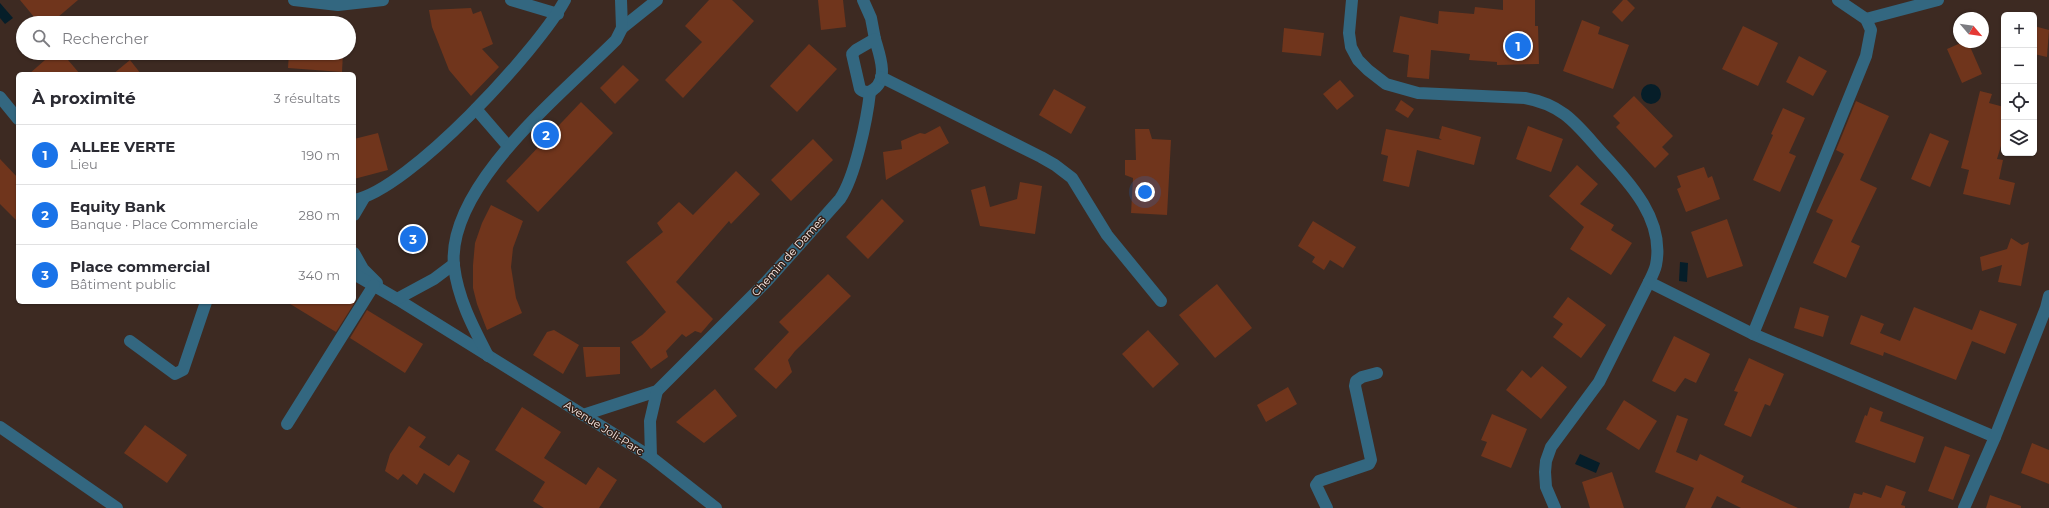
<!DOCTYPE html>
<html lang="fr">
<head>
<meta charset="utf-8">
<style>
	body { margin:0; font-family:Montserrat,sans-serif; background:#f2f2f3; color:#2b2b33 }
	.controls { position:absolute; right:12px; top:12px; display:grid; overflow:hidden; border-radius:6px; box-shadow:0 1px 3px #0004 }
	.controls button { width:36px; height:36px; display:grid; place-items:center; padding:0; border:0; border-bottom:1px solid #e1e1e2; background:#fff; color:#2b2b33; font:20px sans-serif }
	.compass { position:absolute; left:1953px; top:12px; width:36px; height:36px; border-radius:50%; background:#fff; box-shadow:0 1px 3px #0004; rotate:119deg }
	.you { position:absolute; left:1145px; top:192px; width:14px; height:14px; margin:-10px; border:3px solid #fff; border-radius:50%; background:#1a73e8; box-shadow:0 0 0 6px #1a73e833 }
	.badge { display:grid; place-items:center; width:26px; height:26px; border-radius:50%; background:#1a73e8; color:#fff; font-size:13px; font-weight:700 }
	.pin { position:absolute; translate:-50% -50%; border:2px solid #fff; box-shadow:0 1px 4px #0006 }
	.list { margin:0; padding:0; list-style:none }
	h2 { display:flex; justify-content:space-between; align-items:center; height:52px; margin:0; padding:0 16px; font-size:17px }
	h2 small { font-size:13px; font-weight:400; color:#7c7c81 }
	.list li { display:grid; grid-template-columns:26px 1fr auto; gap:12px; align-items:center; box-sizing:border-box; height:60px; padding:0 16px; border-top:1px solid #e1e1e2 }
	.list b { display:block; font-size:15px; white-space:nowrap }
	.list p { margin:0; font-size:13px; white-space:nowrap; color:#7c7c81 }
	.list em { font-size:13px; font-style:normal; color:#7c7c81 }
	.icon { flex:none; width:22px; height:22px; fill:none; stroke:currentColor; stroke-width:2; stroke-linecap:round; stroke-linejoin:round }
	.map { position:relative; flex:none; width:2049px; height:508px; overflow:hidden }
	.search { position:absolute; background:#fff; box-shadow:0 1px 3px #0004; left:16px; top:16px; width:340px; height:44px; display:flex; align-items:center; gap:10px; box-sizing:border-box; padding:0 14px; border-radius:22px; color:#7c7c81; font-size:15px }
	.panel { position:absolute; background:#fff; box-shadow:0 1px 3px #0004; left:16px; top:72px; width:340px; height:232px; border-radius:6px }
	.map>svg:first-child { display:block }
</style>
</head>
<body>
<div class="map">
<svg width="2049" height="508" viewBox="0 0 2049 508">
	<rect width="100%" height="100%" fill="#3d2a22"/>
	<!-- water -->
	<g fill="#061e29">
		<path d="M0,3L13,18L5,24L0,18Z"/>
		<circle cx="1651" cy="94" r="10"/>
		<path d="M1680,262L1688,263L1687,282L1679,281Z"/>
		<path d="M1580,454L1600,463L1596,473L1575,464Z"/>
	</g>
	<!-- building -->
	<g fill="#70351c">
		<path d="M20,0H78L51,23H39Z"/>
		<path d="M709,0H732L754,21L683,98L665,80L702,42L685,26Z"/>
		<path d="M818,0H843L846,27L821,30Z"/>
		<path d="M1503,0H1535V26H1538L1539,64L1497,65V62L1469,60L1470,54L1431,50L1429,79L1407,77L1409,55L1393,52L1400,16L1438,24L1439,11L1474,14L1475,7L1503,10Z"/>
		<path d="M1623,0H1627L1635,8L1622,22L1612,12Z"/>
		<path d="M471,8L473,14L481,11L493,44L482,49L499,67L471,96L449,70L432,27L429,10Z"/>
		<path d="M1582,20L1600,27L1598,34L1629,45L1613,89L1563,71Z"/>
		<path d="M1743,26L1778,43L1758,86L1722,69Z"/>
		<path d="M2034,26L2049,30L2047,57L2034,54Z"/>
		<path d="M1284,28L1324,33L1321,56L1282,52Z"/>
		<path d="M1963,42H1968L1982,74L1962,83L1947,49Z"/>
		<path d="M809,44L837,69L797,112L770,86Z"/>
		<path d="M53,53H62L80,74H29Z"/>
		<path d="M289,53H343L342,72L288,68Z"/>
		<path d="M1799,56L1827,71L1813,96L1786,82Z"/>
		<path d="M130,60L141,74H113Z"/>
		<path d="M623,65L639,80L615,104L600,88Z"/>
		<path d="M1340,80L1354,96L1337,110L1323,94Z"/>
		<path d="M1054,89L1086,107L1071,134L1039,115Z"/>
		<path d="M1980,91L1992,94L1989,103L2004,107V136L1997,159L2003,160L1999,179L2015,183L2010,205L1963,194L1969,170L1961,168Z"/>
		<path d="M1634,96L1673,136L1662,147L1669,154L1655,168L1616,127L1620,123L1613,116Z"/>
		<path d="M1401,100L1414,109L1408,118L1395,110Z"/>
		<path d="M1856,101L1889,116L1860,180L1877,188L1851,242L1860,246L1846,278L1813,263L1833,220L1816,212L1844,154L1836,150Z"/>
		<path d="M581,102L613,133L538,212L506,181Z"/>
		<path d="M1783,108L1805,118L1789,153L1796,156L1780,192L1753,180L1773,135L1771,134Z"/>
		<path d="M940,126L949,143L886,180L883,152L902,149L901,141L920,133L925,134Z"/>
		<path d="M1442,126L1481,137L1474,165L1417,150L1409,187L1383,181L1388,156L1381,154L1386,129L1442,140L1439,138Z"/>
		<path d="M1528,126L1563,139L1551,172L1516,159Z"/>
		<path d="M1135,129H1149L1152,139L1171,140L1167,215L1131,213L1133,178L1125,175V160H1136Z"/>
		<path d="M378,133L388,170L354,179V139Z"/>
		<path d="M1930,133L1949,141L1930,187L1911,179Z"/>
		<path d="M813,139L833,160L791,201L771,180Z"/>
		<path d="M0,159L18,178V222L0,204Z"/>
		<path d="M1577,165L1598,184L1580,204L1614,225L1611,230L1632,243L1611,275L1570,249L1584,227L1549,196Z"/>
		<path d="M1704,167L1708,178L1712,176L1720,199L1686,212L1677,189L1681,187L1677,176Z"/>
		<path d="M736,171L760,194L731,224L729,221L676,282L713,319L701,333L695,331L686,337L682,334L666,351L668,357L651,369L631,342L642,335L666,312L626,262L663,232L657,223L679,202L693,215Z"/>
		<path d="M1020,182L1042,186L1035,234L980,226L971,190L985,186L990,207L1017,199Z"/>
		<path d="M882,199L904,221L868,259L846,237Z"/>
		<path d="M491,205L523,221L513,248L511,267L516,298L522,313L487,330L477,304L473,288V265L475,243L482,223Z"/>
		<path d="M1727,219L1743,266L1707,278L1691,232Z"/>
		<path d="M1313,221L1356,247L1343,268L1330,260L1324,270L1312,262L1315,257L1298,246Z"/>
		<path d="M2011,238L2022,245L2029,242L2021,286L1998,282L2002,265L1982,271L1980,257L2007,249Z"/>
		<path d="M828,274L851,296L795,351L788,360L792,372L776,389L754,369L789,332L779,322Z"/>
		<path d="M1217,284L1252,328L1215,358L1179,315Z"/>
		<path d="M1568,297L1606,325L1581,358L1553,337L1563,324L1553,317Z"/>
		<path d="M287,302H355L336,332Z"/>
		<path d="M1800,307L1829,316L1823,337L1794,328Z"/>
		<path d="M1914,307L1972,330L1980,310L2017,324L2005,354L1972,341L1956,380L1884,352L1883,356L1850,344L1861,315L1884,324L1880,333L1900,341Z"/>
		<path d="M367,310L423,344L405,373L350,338Z"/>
		<path d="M554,330L579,345L563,374L533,355L547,332Z"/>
		<path d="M1148,330L1179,364L1153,388L1122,354Z"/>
		<path d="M1674,336L1710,354L1696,383L1685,378L1675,392L1652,381Z"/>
		<path d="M583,347H620V374L586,377Z"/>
		<path d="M1749,358L1784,374L1770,406L1765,404L1751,437L1724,425L1738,392L1734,391Z"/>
		<path d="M1542,366L1567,387L1541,419L1506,390L1522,370L1531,378Z"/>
		<path d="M1288,387L1297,404L1266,422L1257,405Z"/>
		<path d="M715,389L737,416L704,443L676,422Z"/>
		<path d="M1624,400L1657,421L1639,450L1606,429Z"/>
		<path d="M522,407L561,432L544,458L586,485L598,467L617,480L599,508H544L533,501L545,482L495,450Z"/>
		<path d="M1870,407L1883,412L1880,421L1924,437L1915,463L1855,442L1865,415L1867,416Z"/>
		<path d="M1492,414L1527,429L1511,468L1481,456L1487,442L1481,440Z"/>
		<path d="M1677,415L1688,419L1676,452L1697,461L1700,454L1744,476L1741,482L1798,508H1741L1717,496L1711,508H1685L1694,488L1655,472Z"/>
		<path d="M145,425L187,455L167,483L124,453Z"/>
		<path d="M409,426L426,437L419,447L449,466L458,454L470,461L454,493L424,473L417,485L403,474L398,480L385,471L390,454Z"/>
		<path d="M2032,443L2049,450V484L2021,473Z"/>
		<path d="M1945,446L1970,455L1953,500L1928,491Z"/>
		<path d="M1612,472L1624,508H1590L1582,482Z"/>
		<path d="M1886,485L1906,492L1901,505L1905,506V508H1849L1854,493L1862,495L1863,492L1881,498Z"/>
		<path d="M1990,495L2021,506V508H1986Z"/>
	</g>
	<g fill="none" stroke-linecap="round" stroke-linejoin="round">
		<!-- minor -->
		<g stroke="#336780" stroke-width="12">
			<path d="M294,0L338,5L383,0"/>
			<path d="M511,0L558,14"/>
			<path d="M863,0L871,18L875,39"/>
			<path d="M1352,0L1349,33L1351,47L1358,60L1368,70L1386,84L1418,93L1525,98C1564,105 1577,125 1602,153C1630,183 1665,220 1656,265C1655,270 1652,276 1649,282L1599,382L1551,447L1546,461L1545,472L1546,487L1555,508"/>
			<path d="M1866,19L1938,0"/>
			<path d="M622,28L657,0"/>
			<path d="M875,39C879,54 889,78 874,89C869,93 865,93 860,89L852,54L856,50Z"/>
			<path d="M881,77L1041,157L1055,165L1072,178L1107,235L1161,301"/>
			<path d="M0,97L18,119"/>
			<path d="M476,109L508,146"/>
			<path d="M354,200C409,190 538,50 565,0"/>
			<path d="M354,215L364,198"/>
			<path d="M354,253L363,269L377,283"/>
			<path d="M354,274L397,299L651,457L716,508"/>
			<path d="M1649,282L1753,334L1995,437"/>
			<path d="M397,299L434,279L454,264"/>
			<path d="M1753,334L1866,56L1871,30L1866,19L1838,0"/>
			<path d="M130,341L175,374L183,370L206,302"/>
			<path d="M488,356C473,327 458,299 454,266C446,186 564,92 616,40L622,28L621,0"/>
			<path d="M583,415L657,391L767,281L840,199C855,177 867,120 870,92"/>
			<path d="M287,424L374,285"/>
			<path d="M0,427L117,508"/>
			<path d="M651,457L650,421L657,391"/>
			<path d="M1327,508L1316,485L1319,481L1369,464L1371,460L1355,386L1356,381L1362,377L1377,373"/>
			<path d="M1964,508L1995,437L2046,308L2049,296"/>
		</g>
	</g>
	<g text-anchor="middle" stroke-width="3" stroke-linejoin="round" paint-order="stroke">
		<!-- street labels -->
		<g font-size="11" fill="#faede8" stroke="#332018">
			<text transform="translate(788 256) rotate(-48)" y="4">Chemin de Dames</text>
			<text transform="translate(604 428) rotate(32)" y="4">Avenue Joli-Parc</text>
		</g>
	</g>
</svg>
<div class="controls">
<button>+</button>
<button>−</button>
<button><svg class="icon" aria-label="locate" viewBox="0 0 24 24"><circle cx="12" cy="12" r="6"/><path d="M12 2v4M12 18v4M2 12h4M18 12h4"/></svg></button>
<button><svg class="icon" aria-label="layers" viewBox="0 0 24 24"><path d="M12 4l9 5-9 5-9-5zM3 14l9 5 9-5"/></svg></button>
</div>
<svg class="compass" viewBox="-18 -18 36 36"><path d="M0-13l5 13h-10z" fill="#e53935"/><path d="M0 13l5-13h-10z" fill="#7c7c81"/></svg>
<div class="you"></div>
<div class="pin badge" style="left:1518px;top:46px">1</div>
<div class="pin badge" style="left:546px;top:135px">2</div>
<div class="pin badge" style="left:413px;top:239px">3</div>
<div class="search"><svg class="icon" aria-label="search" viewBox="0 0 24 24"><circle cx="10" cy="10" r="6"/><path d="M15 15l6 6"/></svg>Rechercher</div>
<section class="panel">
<h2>À proximité<small>3 résultats</small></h2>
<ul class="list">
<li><span class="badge">1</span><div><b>ALLEE VERTE</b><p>Lieu</p></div><em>190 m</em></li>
<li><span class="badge">2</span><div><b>Equity Bank</b><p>Banque · Place Commerciale</p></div><em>280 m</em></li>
<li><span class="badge">3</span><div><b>Place commercial</b><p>Bâtiment public</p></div><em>340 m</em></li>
</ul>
</section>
</div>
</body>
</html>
